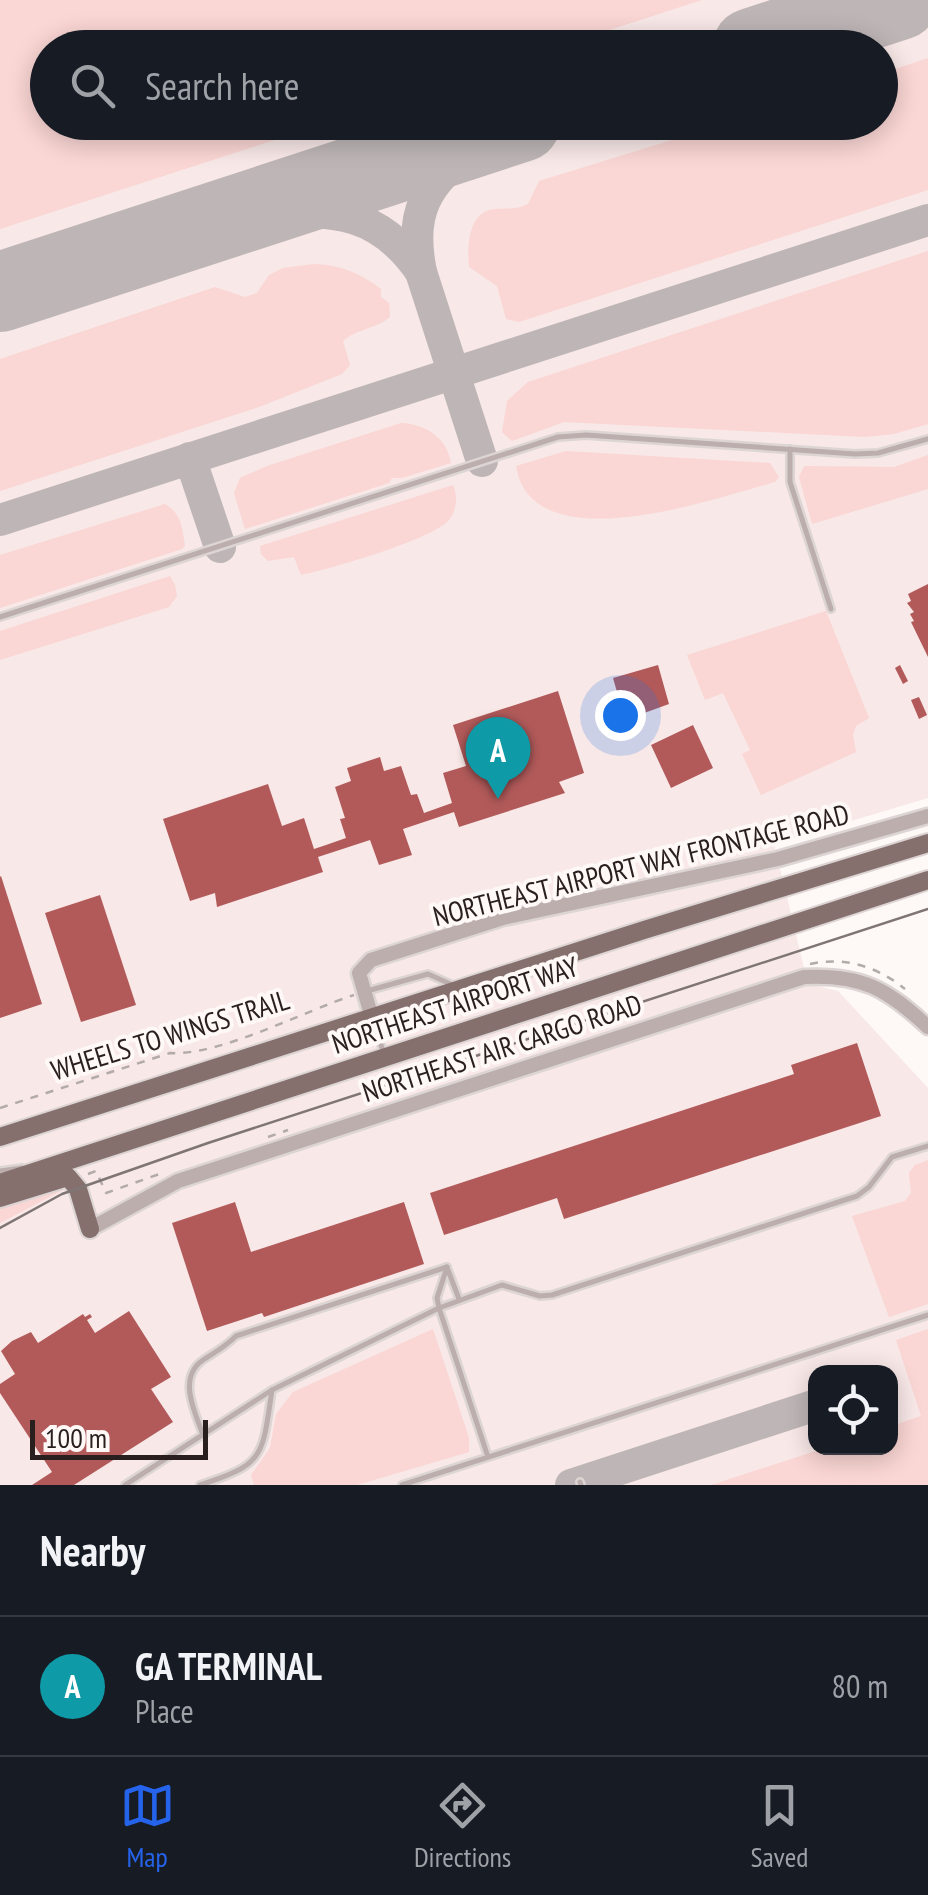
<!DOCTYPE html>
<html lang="en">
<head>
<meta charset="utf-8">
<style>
	body { margin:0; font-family:"PT Sans Narrow",sans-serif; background:#20242c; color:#f1f3f6 }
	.controls { position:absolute; right:30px; bottom:30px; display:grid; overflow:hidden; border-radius:20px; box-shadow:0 5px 25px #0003 }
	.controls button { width:90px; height:90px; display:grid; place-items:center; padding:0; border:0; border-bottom:2px solid #363941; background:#171b24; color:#f1f3f6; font:50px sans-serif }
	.scale { position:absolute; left:30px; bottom:25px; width:178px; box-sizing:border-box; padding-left:10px; border:5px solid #291f1e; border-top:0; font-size:28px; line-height:35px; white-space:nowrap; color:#291f1e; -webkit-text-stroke:8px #fef8f7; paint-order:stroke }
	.you { position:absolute; left:620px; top:715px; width:35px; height:35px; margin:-25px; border:8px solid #fff; border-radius:50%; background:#1a73e8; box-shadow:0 0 0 15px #1a73e833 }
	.badge { display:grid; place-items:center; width:65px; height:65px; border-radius:50%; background:#2563eb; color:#fff; font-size:32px; font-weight:700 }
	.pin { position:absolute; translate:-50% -82px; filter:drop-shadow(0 2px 5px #0008) }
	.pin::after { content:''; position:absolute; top:52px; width:35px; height:30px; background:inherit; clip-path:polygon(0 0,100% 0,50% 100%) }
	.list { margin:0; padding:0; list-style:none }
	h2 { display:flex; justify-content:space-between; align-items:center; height:130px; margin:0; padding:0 40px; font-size:42px }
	h2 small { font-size:32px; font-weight:400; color:#9ea1a6 }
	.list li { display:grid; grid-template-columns:65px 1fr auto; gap:30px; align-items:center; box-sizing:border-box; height:140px; padding:0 40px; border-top:2px solid #363941 }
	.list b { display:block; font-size:38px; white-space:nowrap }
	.list p { margin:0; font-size:32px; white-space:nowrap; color:#9ea1a6 }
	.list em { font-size:32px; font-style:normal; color:#9ea1a6 }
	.icon { flex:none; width:55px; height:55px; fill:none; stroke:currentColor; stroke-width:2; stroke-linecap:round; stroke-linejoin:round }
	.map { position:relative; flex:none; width:928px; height:1485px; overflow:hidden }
	.search { position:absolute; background:#171b24; box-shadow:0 5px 25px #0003; left:30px; right:30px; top:30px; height:110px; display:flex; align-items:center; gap:25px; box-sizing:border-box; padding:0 35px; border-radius:55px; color:#9ea1a6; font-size:38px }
	.sheet { height:270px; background:#171b24 }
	nav { display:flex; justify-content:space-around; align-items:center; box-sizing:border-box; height:140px; border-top:2px solid #363941; background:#171b24; font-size:28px; color:#9ea1a6 }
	nav a { display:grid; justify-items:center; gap:5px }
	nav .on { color:#2563eb }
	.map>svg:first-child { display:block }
</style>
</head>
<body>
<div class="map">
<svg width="928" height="1485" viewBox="0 0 928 1485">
	<rect width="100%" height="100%" fill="#fef8f7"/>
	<!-- built -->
	<path fill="#f8e8e7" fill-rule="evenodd" d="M0,0H928V798L774,844L808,984L838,991L928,1088V1485H0ZM48,48H880V122H48ZM816,1372H890V1448H816Z"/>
	<!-- green -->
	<g fill="#fad6d4">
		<path d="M0,0H702L557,47L48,48V122L327,123L0,229Z"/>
		<path d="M928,58V190L519,322L506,319L497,286L469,267C467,247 468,209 497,209C510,208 515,210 528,204L539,181L727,123L880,122L881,74Z"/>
		<path d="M928,251V424L894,434L865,437L564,422L512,441L502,432L507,401L528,382Z"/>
		<path d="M314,264C341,265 360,273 381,289V297L389,303L390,317C376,329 356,329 343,341L350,365L342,374L259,407L0,491V359L215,287L245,297L257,293L269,275L283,268Z"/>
		<path d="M401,423C426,424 447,438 451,463L402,478H392L389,483L245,529L234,493L240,478L267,466Z"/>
		<path d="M566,451L770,463L779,477L775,482C716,498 532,564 516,466Z"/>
		<path d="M928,455V489L812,524L799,477L804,466L894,467Z"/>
		<path d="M453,485C458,497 457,511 448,521C430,540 330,569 301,575L294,557L268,561L261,554L260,546Z"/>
		<path d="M165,504C182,514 182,528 185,546L182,549L0,608V555Z"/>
		<path d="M170,576L175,585L177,596L169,607L0,660V631Z"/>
		<path d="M826,611L869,718L856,726L853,735L856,752L761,795L742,754L750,750L723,693L705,700L687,655Z"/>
		<path d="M928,1160V1304L889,1317L852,1216L905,1201L911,1193L909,1173L915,1165Z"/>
		<path d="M63,1186L67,1188L0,1223V1204Z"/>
		<path d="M433,1329L469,1438V1452L357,1485H254L251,1475L270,1448L276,1414L293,1392Z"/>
		<path d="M928,1329V1485H711L825,1448H890L891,1426L921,1416L896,1340Z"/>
	</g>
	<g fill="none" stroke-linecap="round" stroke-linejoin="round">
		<!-- taxiway -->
		<g stroke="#beb6b6" stroke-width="32">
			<path d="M248,211C322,212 374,203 421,272"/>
			<path d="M190,458L220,547"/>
			<path d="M482,461L421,272C406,196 438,176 492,132"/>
			<path d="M0,520L928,220"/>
			<path d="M571,1485L816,1405"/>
		</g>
		<!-- runway -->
		<g stroke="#beb6b6" stroke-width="80">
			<path d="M752,48L899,0"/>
			<path d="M0,292L521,122"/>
		</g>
	</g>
	<!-- building -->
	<g fill="#b25a5a">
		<path d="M928,584V657L911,622L914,621L910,614L914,612L907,603L911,601L908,594Z"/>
		<path d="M658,665L669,704L625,720L613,678Z"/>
		<path d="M900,665L908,681L903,684L895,668Z"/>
		<path d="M558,691L584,773L559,782L565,793L459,827L454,812L403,829L412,855L379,865L370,840L318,857L323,872L217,907L215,893L190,901L163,819L268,784L282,826L304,818L314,849L326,845L346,838L340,819L345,818L335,787L351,781L347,768L380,757L384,771L401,766L411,795L417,794L424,813L452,803L443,773L466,766L453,725Z"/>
		<path d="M919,697L927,715L919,719L911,700Z"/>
		<path d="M693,725L713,768L671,788L651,745Z"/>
		<path d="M1,876L42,1004L0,1018V877Z"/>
		<path d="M100,895L136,1005L81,1022L45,913Z"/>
		<path d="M857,1043L881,1116L564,1219L557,1198L444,1235L430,1193L794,1074L791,1065Z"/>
		<path d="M235,1202L251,1252L404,1202L424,1264L264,1317L262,1313L207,1331L172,1223Z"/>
		<path d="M129,1311L171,1377L151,1389L173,1422L74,1485H32L52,1472L0,1393V1384L15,1374L1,1351L12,1341L31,1332L38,1343L83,1314L85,1317L90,1314L92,1317L87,1320L95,1333Z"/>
	</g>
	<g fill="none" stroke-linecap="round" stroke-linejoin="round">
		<!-- service casing -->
		<g stroke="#dcd5d4" stroke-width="10">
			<g id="service">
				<path d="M790,449V482L831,609"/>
				<path d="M0,617L558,437L586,435L855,454L878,453L928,439"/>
				<path d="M367,991L428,974L455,986"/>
				<path d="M373,1021L384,1054"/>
				<path d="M0,1171L22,1168"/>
				<path d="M448,1270L459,1299"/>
				<path d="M203,1435C195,1412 177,1378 203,1360C215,1352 225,1347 236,1336L447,1267"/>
				<path d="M488,1457L439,1308L502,1285L540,1296L552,1295L857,1196L869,1187L892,1157L928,1146"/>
				<path d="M580,1482L581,1485"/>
				<path d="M125,1485L272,1390L439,1308L437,1298L447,1267"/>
				<path d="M200,1485C265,1464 262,1457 272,1390"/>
				<path d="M402,1485L928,1315"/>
			</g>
		</g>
		<!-- tertiary casing -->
		<g stroke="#dcd5d4" stroke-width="19">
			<g id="tertiary">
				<path d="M372,1018L359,973L371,960L503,918L778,859L928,816"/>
				<path d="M90,1229L178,1181L804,977C862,974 887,989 928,1027"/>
			</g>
		</g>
		<!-- primary casing -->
		<g stroke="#dcd5d4" stroke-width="22">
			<g id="primary">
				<path d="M0,1137L644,930L928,843"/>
				<path d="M0,1183L928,880"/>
				<path d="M0,1198L68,1177L78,1189L90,1229"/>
			</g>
		</g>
		<!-- path -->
		<g stroke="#b2abaa" stroke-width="2.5" stroke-dasharray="8 8" stroke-linecap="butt">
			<path d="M810,964C845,956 878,967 905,989"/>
			<path d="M0,1108L170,1053C220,1056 304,1011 354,995"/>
			<path d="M268,1137L288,1130"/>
			<path d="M88,1174L96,1171L106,1193L165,1172"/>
		</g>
		<!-- service -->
		<use href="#service" stroke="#bbaead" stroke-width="5"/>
		<!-- tertiary -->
		<use href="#tertiary" stroke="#bbaead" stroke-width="14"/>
		<!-- primary -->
		<use href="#primary" stroke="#85706e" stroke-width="18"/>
		<!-- tram -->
		<path stroke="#7e7574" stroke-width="2.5" d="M0,1228L62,1194L208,1143L928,909"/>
	</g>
	<g text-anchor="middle" stroke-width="8" stroke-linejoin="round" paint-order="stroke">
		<!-- street labels -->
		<g font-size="28" fill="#291f1e" stroke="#fef8f7">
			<text transform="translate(641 865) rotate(-14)" y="10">NORTHEAST AIRPORT WAY FRONTAGE ROAD</text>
			<text transform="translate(455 1005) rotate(-18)" y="10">NORTHEAST AIRPORT WAY</text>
			<text transform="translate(170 1035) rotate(-17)" y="10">WHEELS TO WINGS TRAIL</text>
			<text transform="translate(502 1048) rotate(-18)" y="10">NORTHEAST AIR CARGO ROAD</text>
		</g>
	</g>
</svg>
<div class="controls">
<button><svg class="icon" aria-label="locate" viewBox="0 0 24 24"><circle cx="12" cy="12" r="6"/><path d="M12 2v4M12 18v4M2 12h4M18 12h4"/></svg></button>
</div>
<div class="scale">100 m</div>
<div class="you"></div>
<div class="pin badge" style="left:498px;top:799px;background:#0f9aa8">A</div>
<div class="search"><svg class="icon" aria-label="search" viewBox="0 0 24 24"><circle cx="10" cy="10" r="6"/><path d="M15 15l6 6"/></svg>Search here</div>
</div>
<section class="sheet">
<h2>Nearby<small></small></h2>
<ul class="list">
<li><span class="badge" style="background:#0f9aa8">A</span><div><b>GA TERMINAL</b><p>Place</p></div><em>80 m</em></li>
</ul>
</section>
<nav>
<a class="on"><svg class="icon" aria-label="map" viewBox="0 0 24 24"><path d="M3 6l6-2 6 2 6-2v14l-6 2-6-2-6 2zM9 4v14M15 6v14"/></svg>Map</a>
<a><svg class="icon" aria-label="directions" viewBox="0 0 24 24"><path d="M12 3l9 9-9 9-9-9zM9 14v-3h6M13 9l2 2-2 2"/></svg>Directions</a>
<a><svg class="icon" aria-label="saved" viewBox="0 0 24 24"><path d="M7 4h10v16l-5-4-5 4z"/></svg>Saved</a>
</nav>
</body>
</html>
